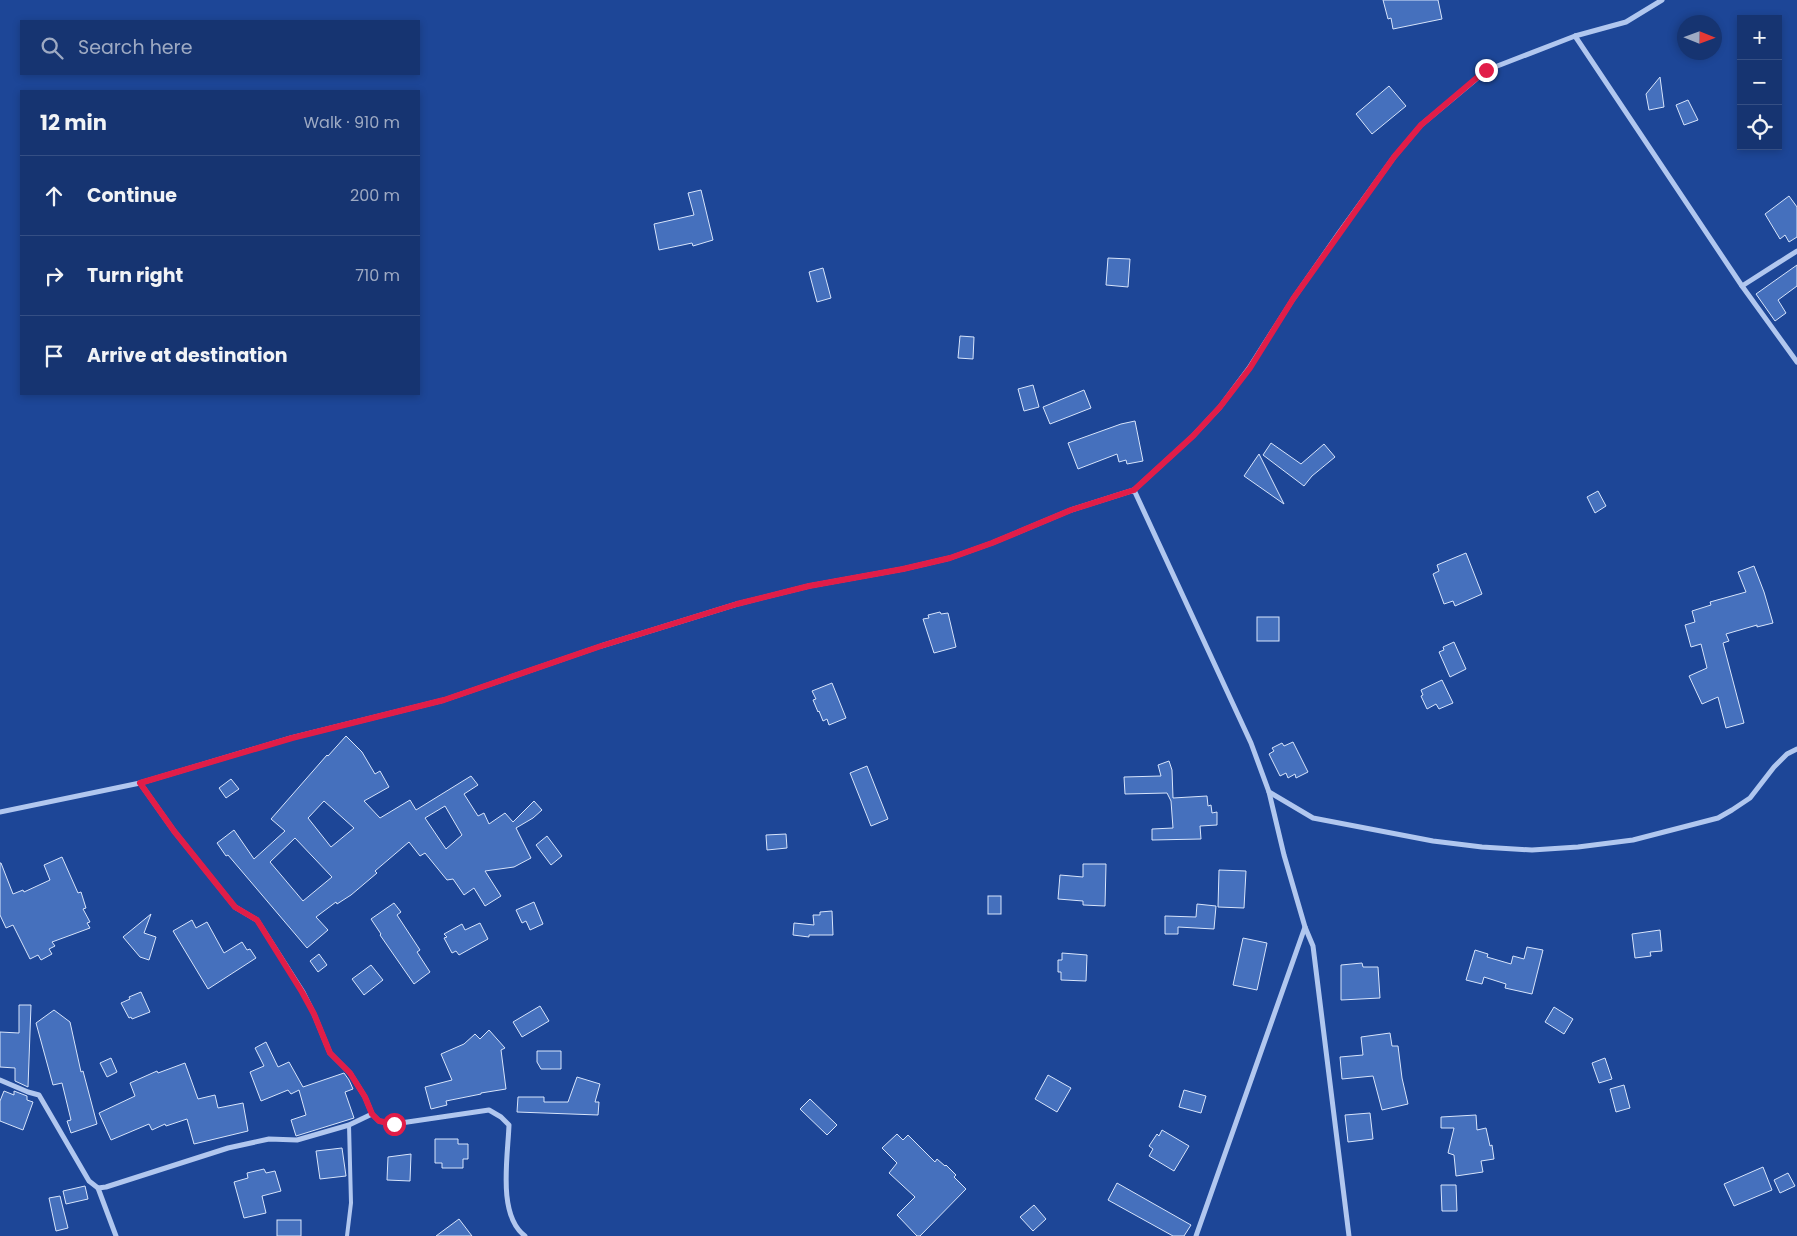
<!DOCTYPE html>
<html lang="en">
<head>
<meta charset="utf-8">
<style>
	body { margin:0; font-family:Poppins,sans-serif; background:#1f3c76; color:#f1f3f6 }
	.controls { position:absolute; right:15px; top:15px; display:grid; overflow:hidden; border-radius:0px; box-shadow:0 2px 8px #0003 }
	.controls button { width:45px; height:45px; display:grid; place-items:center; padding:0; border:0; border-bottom:1px solid #354f84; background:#163471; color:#f1f3f6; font:25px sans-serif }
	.compass { position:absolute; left:1677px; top:15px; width:45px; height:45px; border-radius:50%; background:#163471; box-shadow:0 2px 8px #0003; rotate:91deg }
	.stop { position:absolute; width:15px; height:15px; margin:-11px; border:4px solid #e11d48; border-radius:50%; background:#fff }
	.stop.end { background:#e11d48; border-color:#fff; box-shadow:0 1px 5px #0008 }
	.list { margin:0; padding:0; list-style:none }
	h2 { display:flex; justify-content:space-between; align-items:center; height:65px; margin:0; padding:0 20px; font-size:21px }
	h2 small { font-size:16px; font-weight:400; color:#9eaac3 }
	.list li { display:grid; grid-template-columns:32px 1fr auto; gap:15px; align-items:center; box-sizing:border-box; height:80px; padding:0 20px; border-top:1px solid #354f84 }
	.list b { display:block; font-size:19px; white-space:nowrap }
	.list em { font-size:16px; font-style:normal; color:#9eaac3 }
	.icon { flex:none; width:28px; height:28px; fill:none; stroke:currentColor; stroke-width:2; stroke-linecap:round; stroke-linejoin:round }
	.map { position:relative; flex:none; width:1797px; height:1236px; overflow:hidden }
	.search { position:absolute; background:#163471; box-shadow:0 2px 8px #0003; left:20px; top:20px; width:400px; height:55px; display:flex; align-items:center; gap:12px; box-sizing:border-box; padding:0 18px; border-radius:0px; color:#9eaac3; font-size:19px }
	.panel { position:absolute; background:#163471; box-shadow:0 2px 8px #0003; left:20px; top:90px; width:400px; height:305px; border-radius:0px }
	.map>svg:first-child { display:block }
</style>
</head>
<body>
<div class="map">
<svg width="1797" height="1236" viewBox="0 0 1797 1236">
	<rect width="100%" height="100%" fill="#1d4697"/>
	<!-- building -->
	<g fill="#4570bd" stroke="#d7e4fb" fill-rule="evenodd">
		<path d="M1383,0H1438L1442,19L1393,29L1391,18L1388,19Z"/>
		<path d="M1660,77L1664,107L1649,110L1646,94Z"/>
		<path d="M1389,86L1406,106L1372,134L1356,114Z"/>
		<path d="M1688,100L1698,120L1684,125L1676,105Z"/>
		<path d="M701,190L713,240L693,246L692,243L659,250L654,224L694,215L688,193Z"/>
		<path d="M1789,196L1797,207V237L1789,242L1785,235L1780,239L1765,214Z"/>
		<path d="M1108,258L1130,259L1128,287L1106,285Z"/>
		<path d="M1797,265V286L1778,300L1786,313L1775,321L1756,294Z"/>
		<path d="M823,268L831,298L817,302L809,272Z"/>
		<path d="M960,336L974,337L973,359L958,358Z"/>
		<path d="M1033,385L1039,407L1024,411L1018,389Z"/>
		<path d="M1084,390L1091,408L1050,424L1043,407Z"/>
		<path d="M1135,421L1143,461L1127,464L1126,460L1119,462L1117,454L1078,469L1068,443L1121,424Z"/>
		<path d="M1271,443L1301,464L1324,444L1335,457L1312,476L1304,486L1263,455Z"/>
		<path d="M1259,454L1284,504L1244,476Z"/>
		<path d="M1598,491L1606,506L1595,513L1587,497Z"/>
		<path d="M1466,553L1482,594L1455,606L1453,601L1444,604L1433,574L1439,571L1437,565Z"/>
		<path d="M1754,566L1764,592L1773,623L1757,627V625L1726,634L1729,641L1723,643L1744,723L1726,728L1718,697L1702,704L1689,676L1707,668L1701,644L1691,647L1685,625L1695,622L1692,611L1711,605L1710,602L1746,592L1738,572Z"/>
		<path d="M940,612L941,614L948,613L956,647L934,653L923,619L929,618L928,615Z"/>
		<rect x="1257" y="617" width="22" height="24"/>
		<path d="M1454,642L1466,669L1450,677L1439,652L1444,650L1443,647Z"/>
		<path d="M1442,680L1453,703L1439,709L1436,704L1427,709L1421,696L1423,695L1421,690Z"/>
		<path d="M832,683L846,718L829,725L827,719L823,721L819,711L818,712L813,700L816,699L812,691Z"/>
		<path d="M346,736L362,752L375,774L380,771L389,787L364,801L380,818L410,800L416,810L471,776L478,785L464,794L478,816L484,813L489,824L505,813L513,822L534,801L542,810L533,818L516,828L531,858L514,867L485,871L501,896L485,906L474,888L464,895L453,879L447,880L425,853L420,856L409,842L375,871L377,873L351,895L337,904L336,902L316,917L328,930L307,948L228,855L226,856L217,843L234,830L254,859L264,850L285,831L271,819L327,755L328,756ZM324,801L354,828L331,847L308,818ZM445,806L462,835L446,849L425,818ZM295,838L332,877L303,901L270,862Z"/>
		<path d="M1293,742L1308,772L1296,778L1295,774L1288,778L1286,773L1280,776L1269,754L1274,751L1272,748L1282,743L1284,746Z"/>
		<path d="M1169,761L1172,770L1173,798L1207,796L1208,806L1211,805L1212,813L1217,812V825L1200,826L1201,839L1152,840V829L1173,828L1171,801L1167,793L1125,794L1124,777L1161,776L1158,765Z"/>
		<path d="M867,766L888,819L871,826L850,773Z"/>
		<path d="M231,779L239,789L226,798L219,788Z"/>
		<path d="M786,834L787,848L767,850L766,835Z"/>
		<path d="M547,836L562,856L551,865L536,845Z"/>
		<path d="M62,857L78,893L81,892L86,908L83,909L90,922L87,923L90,928L52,942L55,946L49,949L52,954L41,960L38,955L30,959L13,925L6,928L0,915V863H1L13,894L23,890L24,892L50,880L44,865Z"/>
		<path d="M1083,864H1106L1105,906L1083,905V901L1058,899L1060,875L1083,877Z"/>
		<path d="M1219,870L1246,871L1244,908L1218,907Z"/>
		<rect x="988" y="896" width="13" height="18"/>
		<path d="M534,902L543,924L530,930L526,921L522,923L516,910Z"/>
		<path d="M394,903L401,912L397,915L420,950L417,952L430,972L414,984L380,935L381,934L371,919Z"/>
		<path d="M1197,904L1216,906L1214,929L1178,927V934H1165V916L1196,917Z"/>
		<path d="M832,911L833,935H809V937L793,935L794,923L814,925L813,915H820V912Z"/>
		<path d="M151,914L144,933L156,937L149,960L140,957L123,937Z"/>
		<path d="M192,920L196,928L207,922L224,953L242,942L247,950L250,949L256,958L208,989L173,931Z"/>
		<path d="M480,923L488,939L459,955L456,951L452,953L444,938L447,937L444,934L462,924L465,930Z"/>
		<path d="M1660,930L1662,951L1650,952L1651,956L1635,958L1632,934Z"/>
		<path d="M1243,938L1267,943L1257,990L1233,985Z"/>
		<path d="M1527,947L1543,950L1532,994L1505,988L1506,984L1484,977L1482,984L1466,980L1475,950L1488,954L1487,957L1511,964L1513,956L1524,959Z"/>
		<path d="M1062,953L1087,955L1086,981L1061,980V972H1058V960H1062Z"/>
		<path d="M319,954L327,965L318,972L310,961Z"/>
		<path d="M1362,963L1363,967H1378L1380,998L1341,1000V965Z"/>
		<path d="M371,965L383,980L364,995L352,979Z"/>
		<path d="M141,992L150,1012L132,1019L131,1017L129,1018L121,1003L130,999L129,997Z"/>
		<path d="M19,1005H31L28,1087L15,1081V1068L0,1067V1032L19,1033Z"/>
		<path d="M540,1006L549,1021L522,1037L513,1022Z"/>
		<path d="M1554,1007L1573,1019L1564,1034L1545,1022Z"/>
		<path d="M54,1010L70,1022L81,1072L83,1071L97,1124L71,1133L67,1121L71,1120L62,1083L53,1085L36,1023Z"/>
		<path d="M489,1030L505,1048L501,1050L506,1089L481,1093V1094L446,1101L447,1105L431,1109L425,1087L452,1080L441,1054L464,1044L475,1034L480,1039Z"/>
		<path d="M1390,1033L1392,1046H1398L1402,1078L1408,1104L1382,1110L1373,1076L1342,1079L1340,1057L1363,1055L1361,1037Z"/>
		<path d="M266,1042L278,1067L289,1062L303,1087L344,1073L349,1080L353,1089L345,1092L354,1118L296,1136L291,1120L306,1115L299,1090L291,1094L288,1090L261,1101L250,1072L264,1066L255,1048Z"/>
		<path d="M537,1051H561V1069H541L537,1062Z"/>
		<path d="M111,1058L117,1072L107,1077L100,1063Z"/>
		<path d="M1605,1058L1612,1079L1599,1083L1592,1063Z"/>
		<path d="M185,1063L198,1099L215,1095L218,1108L243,1103L248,1131L194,1144L187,1119L166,1126L165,1124L152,1130L149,1124L111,1140L99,1113L135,1096L130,1083L157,1071L158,1073Z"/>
		<path d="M1048,1075L1071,1088L1057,1112L1035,1099Z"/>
		<path d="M577,1077L600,1084L595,1102H599L598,1115L517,1112L518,1097H544V1102H568Z"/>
		<path d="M1624,1085L1630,1108L1616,1112L1610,1089Z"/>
		<path d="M1184,1090L1206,1096L1201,1113L1179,1107Z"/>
		<path d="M4,1091L14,1095V1091L27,1096V1100L33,1102L23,1130L0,1121V1101Z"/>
		<path d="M810,1099L837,1125L827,1135L800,1109Z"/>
		<path d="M1370,1113L1373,1139L1348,1142L1345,1115Z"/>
		<path d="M1476,1115L1477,1130L1486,1128L1490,1146L1492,1145L1494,1159L1481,1161L1483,1172L1456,1176L1454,1155L1448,1153L1454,1128H1441V1117Z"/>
		<path d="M1162,1130L1189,1146L1174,1171L1149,1156L1153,1149L1149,1146L1157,1134L1159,1136Z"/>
		<path d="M897,1134L903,1140L908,1135L935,1162L937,1159L945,1166L946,1165L956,1175L954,1177L966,1189L920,1236H917L897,1215L915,1197L889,1173L897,1163L882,1148Z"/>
		<path d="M435,1139H458V1144H468V1159H463V1168H442V1163H435Z"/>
		<path d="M342,1148L346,1176L320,1179L316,1151Z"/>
		<path d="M411,1154L410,1181L387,1180L388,1157Z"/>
		<path d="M1763,1167L1772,1190L1734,1206L1724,1184Z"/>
		<path d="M264,1169L266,1173L275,1171L281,1191L262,1196L266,1213L244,1218L234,1182L248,1178L247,1173Z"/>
		<path d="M1788,1173L1795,1186L1780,1193L1774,1180Z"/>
		<path d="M1117,1183L1191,1225L1184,1236H1173L1108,1200Z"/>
		<path d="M1441,1185H1456L1457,1211H1442Z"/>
		<path d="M85,1186L88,1199L66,1204L63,1191Z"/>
		<path d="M60,1196L68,1228L56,1231L49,1198Z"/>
		<path d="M1034,1205L1046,1219L1033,1231L1020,1217Z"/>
		<path d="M459,1219L472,1236H436Z"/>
		<rect x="277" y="1220" width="24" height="16"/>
	</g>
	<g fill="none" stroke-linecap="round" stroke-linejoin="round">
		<!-- lane -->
		<path stroke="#b1c7ef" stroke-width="4" d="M347,1236L351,1203L349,1125"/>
		<!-- street -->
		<g stroke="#b1c7ef" stroke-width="5">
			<path d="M1575,36L1742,286L1797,362"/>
			<path d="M1742,286L1797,251"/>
			<path d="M1134,490L1193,436L1220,407L1249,368L1293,299L1339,233L1394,157L1421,125L1487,70L1575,36L1626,22L1662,0"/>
			<path d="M140,783L174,831L235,907L257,920L303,992L314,1014L330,1053L350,1073L365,1097L372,1114L379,1121L394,1124L489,1110L501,1117L509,1125C508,1156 497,1215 525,1236"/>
			<path d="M0,812L140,783L291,738L444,700L601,646L737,604L809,586L903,569L950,558L992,543L1071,510L1134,490L1251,743L1269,792L1313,818L1433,841L1482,847L1532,850L1578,847L1633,840L1718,818L1732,810L1750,798L1774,767L1787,754L1797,749"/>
			<path d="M1305,927L1313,946L1349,1236"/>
			<path d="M0,1080L28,1092L39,1095L89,1181L98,1188L106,1187L228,1148L269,1139L297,1140L349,1125L372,1114"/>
			<path d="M98,1188L116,1236"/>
			<path d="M1196,1236L1305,927L1284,855L1269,792"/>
		</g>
	</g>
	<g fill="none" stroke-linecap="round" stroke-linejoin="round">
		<!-- route -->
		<path stroke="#e11d48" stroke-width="6" d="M394,1124L379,1121L372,1114L365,1097L350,1073L330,1053L314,1014L302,992L257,920L235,907L174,831L140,783L292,738L444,700L601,646L737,604L809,586L903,569L950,558L992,543L1071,510L1134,490L1193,436L1220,407L1250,368L1293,299L1394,157L1421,125L1486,70"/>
	</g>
</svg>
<div class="controls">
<button>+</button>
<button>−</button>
<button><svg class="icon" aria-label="locate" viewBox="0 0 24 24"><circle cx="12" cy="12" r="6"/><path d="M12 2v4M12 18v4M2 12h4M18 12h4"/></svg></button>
</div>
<svg class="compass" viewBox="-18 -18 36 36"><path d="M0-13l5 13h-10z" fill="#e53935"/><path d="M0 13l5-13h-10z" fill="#9eaac3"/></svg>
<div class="stop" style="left:394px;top:1124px"></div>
<div class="stop end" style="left:1486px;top:70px"></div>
<div class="search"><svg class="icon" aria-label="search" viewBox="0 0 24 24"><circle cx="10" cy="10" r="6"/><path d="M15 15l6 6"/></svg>Search here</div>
<section class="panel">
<h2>12 min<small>Walk · 910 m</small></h2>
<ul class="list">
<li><svg class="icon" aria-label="ahead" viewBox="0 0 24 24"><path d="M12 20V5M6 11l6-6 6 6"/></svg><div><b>Continue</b></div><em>200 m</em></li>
<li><svg class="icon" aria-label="right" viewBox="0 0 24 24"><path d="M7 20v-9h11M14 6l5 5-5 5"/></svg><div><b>Turn right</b></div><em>710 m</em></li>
<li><svg class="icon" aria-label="arrive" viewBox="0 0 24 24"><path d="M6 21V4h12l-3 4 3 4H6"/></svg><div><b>Arrive at destination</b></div></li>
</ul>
</section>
</div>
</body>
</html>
